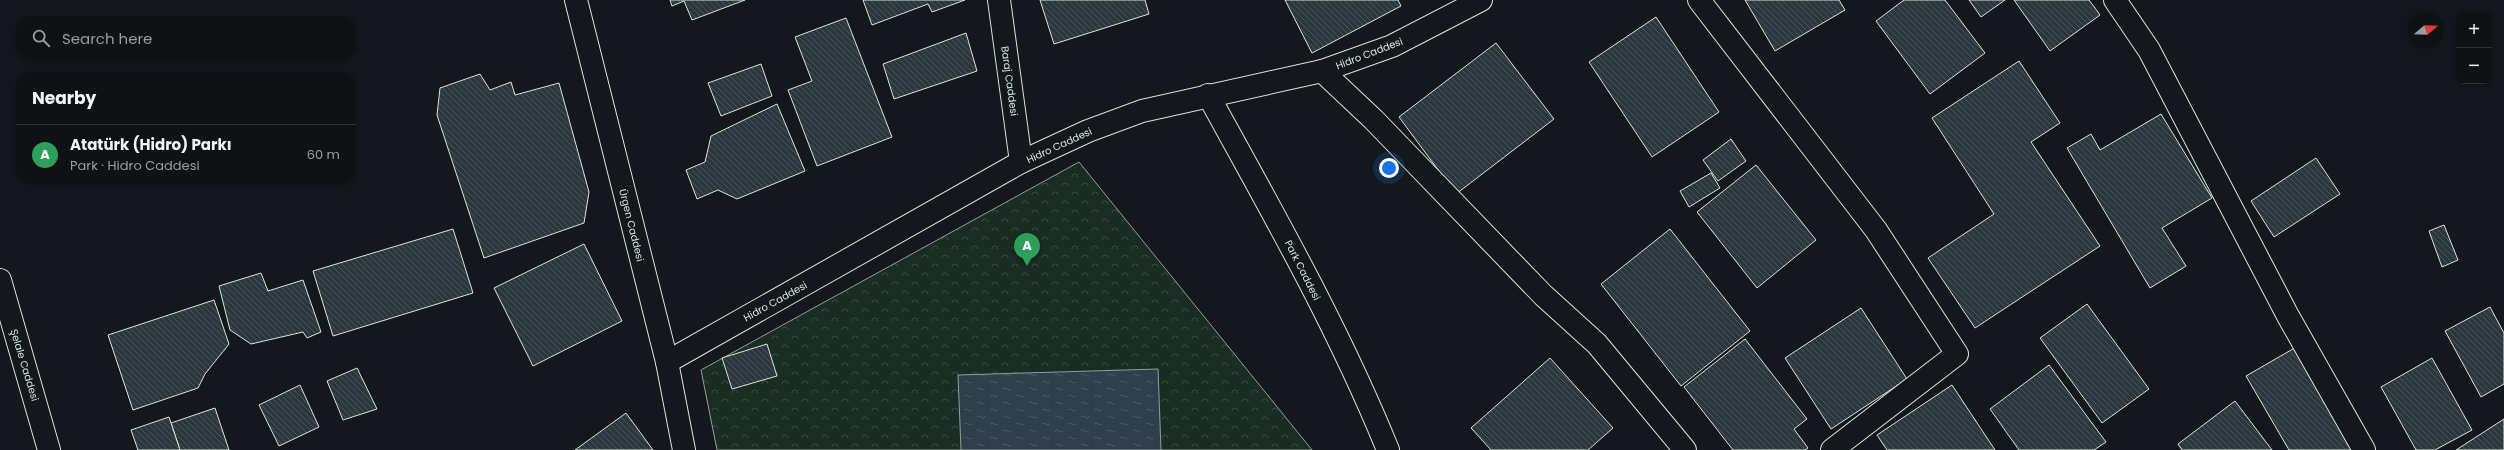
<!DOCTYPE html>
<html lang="en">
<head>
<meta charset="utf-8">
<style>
	body { margin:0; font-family:Poppins,sans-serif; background:#181b1e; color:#f1f3f6 }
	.controls { position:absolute; right:12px; top:12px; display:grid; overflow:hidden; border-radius:8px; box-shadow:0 2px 6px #0003 }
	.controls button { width:36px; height:36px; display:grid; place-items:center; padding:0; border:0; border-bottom:1px solid #2f3234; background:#0f1215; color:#f1f3f6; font:20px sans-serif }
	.compass { position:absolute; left:2408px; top:12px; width:36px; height:36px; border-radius:50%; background:#0f1215; box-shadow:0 2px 6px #0003; rotate:71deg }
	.you { position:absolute; left:1389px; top:168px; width:14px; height:14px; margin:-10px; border:3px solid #fff; border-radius:50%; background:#1a73e8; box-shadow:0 0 0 6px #1a73e833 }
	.badge { display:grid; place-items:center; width:26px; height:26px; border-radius:50%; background:#0b8043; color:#fff; font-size:13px; font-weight:700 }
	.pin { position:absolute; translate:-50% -33px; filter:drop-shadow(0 1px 2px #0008) }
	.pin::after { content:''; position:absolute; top:21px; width:14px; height:12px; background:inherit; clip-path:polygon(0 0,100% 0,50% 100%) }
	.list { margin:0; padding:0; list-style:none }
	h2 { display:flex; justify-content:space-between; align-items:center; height:52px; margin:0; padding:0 16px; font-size:17px }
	h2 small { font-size:13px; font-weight:400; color:#9b9ea0 }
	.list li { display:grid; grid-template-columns:26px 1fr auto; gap:12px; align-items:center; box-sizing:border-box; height:60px; padding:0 16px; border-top:1px solid #2f3234 }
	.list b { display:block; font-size:15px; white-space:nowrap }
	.list p { margin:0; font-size:13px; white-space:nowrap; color:#9b9ea0 }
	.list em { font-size:13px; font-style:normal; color:#9b9ea0 }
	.icon { flex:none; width:22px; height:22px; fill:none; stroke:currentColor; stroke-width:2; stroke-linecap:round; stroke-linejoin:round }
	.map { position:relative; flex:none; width:2504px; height:450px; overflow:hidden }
	.search { position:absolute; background:#0f1215; box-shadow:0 2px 6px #0003; left:16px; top:16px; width:340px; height:44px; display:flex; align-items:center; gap:10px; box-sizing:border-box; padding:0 14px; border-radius:16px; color:#9b9ea0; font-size:15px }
	.panel { position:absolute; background:#0f1215; box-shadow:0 2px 6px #0003; left:16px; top:72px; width:340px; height:112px; border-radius:16px }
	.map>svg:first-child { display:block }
</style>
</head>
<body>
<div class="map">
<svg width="2504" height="450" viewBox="0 0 2504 450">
	<defs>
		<pattern id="park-crowns" width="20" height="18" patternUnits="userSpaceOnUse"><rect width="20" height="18" fill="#1a2d24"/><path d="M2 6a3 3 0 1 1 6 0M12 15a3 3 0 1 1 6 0" fill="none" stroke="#3b4b43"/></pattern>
		<pattern id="water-ripples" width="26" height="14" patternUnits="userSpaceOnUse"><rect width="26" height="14" fill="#2f3f4d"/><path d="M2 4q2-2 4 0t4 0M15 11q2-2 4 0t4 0" fill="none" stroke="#4c5b66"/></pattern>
		<pattern id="building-back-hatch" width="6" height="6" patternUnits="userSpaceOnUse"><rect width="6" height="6" fill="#2c363c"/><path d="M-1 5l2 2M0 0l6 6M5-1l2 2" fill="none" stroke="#4a5358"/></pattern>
	</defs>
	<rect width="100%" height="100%" fill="#14181c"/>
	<!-- park -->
	<path fill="url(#park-crowns)" stroke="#939e99" d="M1079,162L1312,450H717L701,370Z"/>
	<!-- water -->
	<path fill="url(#water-ripples)" stroke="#939e99" d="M1158,369L1161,450H961L958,375Z"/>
	<!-- building -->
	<g fill="url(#building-back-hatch)" stroke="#d8e6dc">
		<path d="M670,0H745L692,20L684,1L672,6Z"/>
		<path d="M863,0H965L932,12L928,4L872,25Z"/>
		<path d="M1040,0H1145L1149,14L1054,44Z"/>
		<path d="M1285,0H1398L1401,6L1312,53Z"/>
		<path d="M1745,0H1839L1845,10L1775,51Z"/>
		<path d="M1904,0H1945L1985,53L1930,94L1876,21Z"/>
		<path d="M1969,0H2005L1981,17Z"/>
		<path d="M2014,0H2089L2100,15L2050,51Z"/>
		<path d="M1656,17L1719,112L1652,157L1589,62Z"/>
		<path d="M846,18L892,137L817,166L788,90L812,81L795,37Z"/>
		<path d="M966,33L977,71L894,99L883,64Z"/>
		<path d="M1496,43L1554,119L1456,194L1399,117Z"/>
		<path d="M2019,61L2060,123L2031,142L2100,246L1975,328L1928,258L1994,214L1932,118Z"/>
		<path d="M761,64L772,96L721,116L708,83Z"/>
		<path d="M480,74L490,90L511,82L515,95L559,83L589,192L584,223L484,258L437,115L440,88Z"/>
		<path d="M777,104L805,171L737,199L718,190L697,199L686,170L705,162L711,136Z"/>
		<path d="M2161,114L2212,198L2162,228L2186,266L2150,288L2067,148L2091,134L2100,150Z"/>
		<path d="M1731,139L1746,161L1718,181L1703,160Z"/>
		<path d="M2316,158L2340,194L2274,237L2251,201Z"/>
		<path d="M1756,165L1816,240L1757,288L1697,212Z"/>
		<path d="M1711,173L1720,188L1689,207L1680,191Z"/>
		<path d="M2444,225L2458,260L2442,267L2429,231Z"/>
		<path d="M453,229L473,293L333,336L313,271Z"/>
		<path d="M1670,229L1750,331L1681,386L1601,284Z"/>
		<path d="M584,244L622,321L533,366L494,288Z"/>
		<path d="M261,273L268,291L303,280L321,332L307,338L303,332L251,344L230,330L219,286Z"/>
		<path d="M214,300L229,344L205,374L198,388L133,410L108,335Z"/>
		<path d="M2087,304L2149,389L2102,423L2040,338Z"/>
		<path d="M2490,307L2504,333V384L2481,397L2445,331Z"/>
		<path d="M1861,308L1907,379L1831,429L1785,358Z"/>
		<path d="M1745,339L1807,419L1794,429L1808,448L1805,450H1733L1684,387Z"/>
		<path d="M767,344L777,376L732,389L722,358Z"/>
		<path d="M2298,346L2357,450H2289L2246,376Z"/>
		<path d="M1550,358L1613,428L1588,450H1491L1471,428Z"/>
		<path d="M2432,358L2472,430L2435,450H2416L2381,387Z"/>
		<path d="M2049,365L2106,442L2094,450H2019L1990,409Z"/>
		<path d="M357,368L377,409L343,420L327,381Z"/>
		<path d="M300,385L319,427L279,446L259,405Z"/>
		<path d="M1952,385L1995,450H1887L1877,435Z"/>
		<path d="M2235,401L2272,450H2182L2178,444Z"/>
		<path d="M215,408L229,450H180L171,423Z"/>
		<path d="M626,413L653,450H575Z"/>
		<path d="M169,417L180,450H138L131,430Z"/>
		<path d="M2504,419V450H2456Z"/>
	</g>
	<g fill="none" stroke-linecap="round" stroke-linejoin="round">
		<!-- minor casing -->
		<g stroke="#d8e6dc" stroke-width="24">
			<g id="minor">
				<path d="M576,0L667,362L684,450"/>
				<path d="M999,0L1021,162"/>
				<path d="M1699,0L1876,230L1957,354L1832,450"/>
				<path d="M2115,0L2149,50L2288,316L2364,450"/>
				<path d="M1322,71L1374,120L1543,295L1597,344L1685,450"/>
				<path d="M1208,95C1272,211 1338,327 1388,450"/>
				<path d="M0,280L49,450"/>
				<path d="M667,362L1021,162L1088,131L1142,111L1322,71L1392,46L1481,0"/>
			</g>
		</g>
		<!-- minor -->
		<use href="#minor" stroke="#14181c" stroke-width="22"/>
	</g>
	<g text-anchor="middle" stroke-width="3" stroke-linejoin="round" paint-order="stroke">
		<!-- street labels -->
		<g font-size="10" fill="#d8e6dc" stroke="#14181c">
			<text transform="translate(1369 53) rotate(-21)" y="4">Hidro Caddesi</text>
			<text transform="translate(1010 81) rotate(82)" y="4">Baraj Caddesi</text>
			<text transform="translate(1059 145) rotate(-25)" y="4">Hidro Caddesi</text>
			<text transform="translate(632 225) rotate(76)" y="4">Ürgen Caddesi</text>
			<text transform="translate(1303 270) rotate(63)" y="4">Park Caddesi</text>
			<text transform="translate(775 301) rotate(-29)" y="4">Hidro Caddesi</text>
			<text transform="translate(25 365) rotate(73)" y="4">Şelale Caddesi</text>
		</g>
	</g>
</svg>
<div class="controls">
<button>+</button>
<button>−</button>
</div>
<svg class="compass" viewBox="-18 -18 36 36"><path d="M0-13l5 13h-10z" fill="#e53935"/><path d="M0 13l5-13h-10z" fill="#9b9ea0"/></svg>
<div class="you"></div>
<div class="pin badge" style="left:1027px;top:266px;background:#2e9e5b">A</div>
<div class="search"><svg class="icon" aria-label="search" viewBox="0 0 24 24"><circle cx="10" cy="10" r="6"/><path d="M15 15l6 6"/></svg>Search here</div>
<section class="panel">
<h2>Nearby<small></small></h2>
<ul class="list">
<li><span class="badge" style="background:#2e9e5b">A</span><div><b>Atatürk (Hidro) Parkı</b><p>Park · Hidro Caddesi</p></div><em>60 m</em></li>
</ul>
</section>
</div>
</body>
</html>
